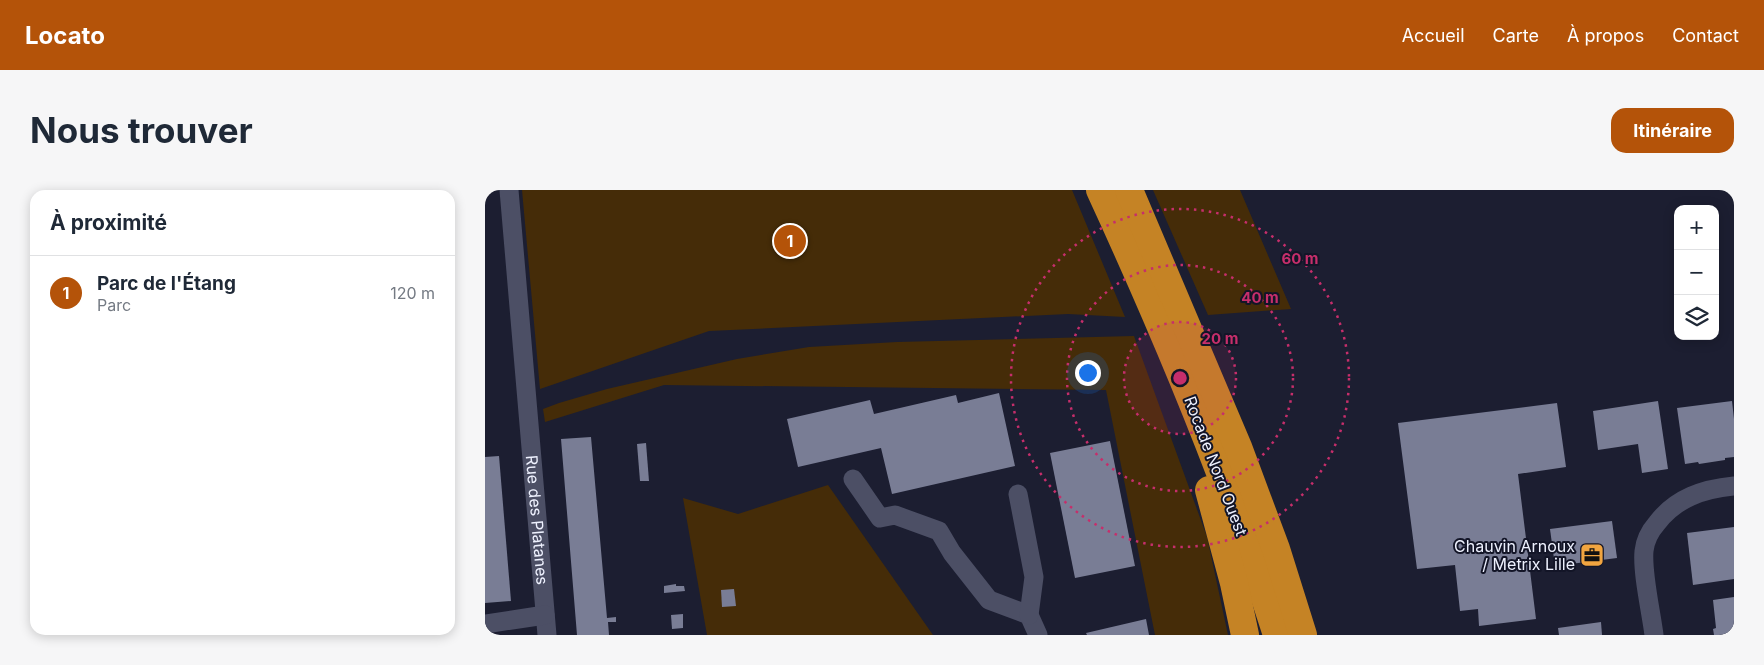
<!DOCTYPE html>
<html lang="fr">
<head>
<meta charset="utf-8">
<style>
	body { margin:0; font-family:Inter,sans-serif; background:#f6f6f7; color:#1f2937 }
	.controls { position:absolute; right:15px; top:15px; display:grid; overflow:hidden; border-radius:10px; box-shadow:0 2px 12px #0003 }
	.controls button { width:45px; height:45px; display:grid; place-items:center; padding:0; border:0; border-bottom:1px solid #e0e1e3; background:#fff; color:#1f2937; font:25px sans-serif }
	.you { position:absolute; left:602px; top:182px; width:18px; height:18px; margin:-12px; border:4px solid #fff; border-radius:50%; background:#1a73e8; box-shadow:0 0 0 8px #1a73e833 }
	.badge { display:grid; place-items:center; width:32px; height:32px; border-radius:50%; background:#b45309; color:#fff; font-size:16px; font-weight:700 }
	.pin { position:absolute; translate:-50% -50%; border:2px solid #fff; box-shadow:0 1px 5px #0006 }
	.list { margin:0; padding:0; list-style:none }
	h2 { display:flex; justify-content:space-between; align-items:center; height:65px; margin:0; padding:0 20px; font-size:21px }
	h2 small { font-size:16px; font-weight:400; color:#747a83 }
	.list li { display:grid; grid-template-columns:32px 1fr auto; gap:15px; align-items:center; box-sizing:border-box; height:75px; padding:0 20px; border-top:1px solid #e0e1e3 }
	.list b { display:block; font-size:19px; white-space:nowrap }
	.list p { margin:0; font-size:16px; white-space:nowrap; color:#747a83 }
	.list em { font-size:16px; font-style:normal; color:#747a83 }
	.icon { flex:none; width:28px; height:28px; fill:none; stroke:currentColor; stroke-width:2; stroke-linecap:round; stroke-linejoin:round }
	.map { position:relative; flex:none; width:1249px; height:445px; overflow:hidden; border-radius:15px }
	header { display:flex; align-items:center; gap:30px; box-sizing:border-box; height:70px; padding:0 25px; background:#b45309; color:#fff }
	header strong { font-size:24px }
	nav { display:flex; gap:28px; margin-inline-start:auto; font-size:18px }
	.intro { display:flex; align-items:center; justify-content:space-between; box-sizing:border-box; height:120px; padding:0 30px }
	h1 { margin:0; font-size:35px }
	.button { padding:12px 22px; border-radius:15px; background:#b45309; color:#fff; font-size:18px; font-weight:700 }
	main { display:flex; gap:30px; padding:0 30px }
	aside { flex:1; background:#fff; border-radius:15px; box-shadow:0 2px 12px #0003 }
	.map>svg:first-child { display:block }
</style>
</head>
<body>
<header>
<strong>Locato</strong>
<nav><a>Accueil</a><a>Carte</a><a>À propos</a><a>Contact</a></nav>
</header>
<div class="intro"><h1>Nous trouver</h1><a class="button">Itinéraire</a></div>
<main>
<aside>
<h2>À proximité<small></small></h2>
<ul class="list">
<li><span class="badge">1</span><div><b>Parc de l'Étang</b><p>Parc</p></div><em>120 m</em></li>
</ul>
</aside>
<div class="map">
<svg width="1249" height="445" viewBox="0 0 1249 445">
	<rect width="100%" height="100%" fill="#1c1e31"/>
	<!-- green -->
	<g fill="#452c08">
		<path d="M37,0H587L640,127L583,124L224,141L55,199Z"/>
		<path d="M668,0H755L806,119L723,125Z"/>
		<path d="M649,146L722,347L743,445H670L621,200L179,195L60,232L58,219L74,213L122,199L252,169L324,157L412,152Z"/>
		<path d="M343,295L448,445H222L198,308L253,324Z"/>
	</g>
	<!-- building -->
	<g fill="#797d95">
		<path d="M514,203L530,276L407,304L396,258L313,277L302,229L385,210L389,224L471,205L473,213Z"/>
		<path d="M1173,211L1183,279L1157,283L1153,254L1113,260L1108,221Z"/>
		<path d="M1247,211L1249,229V267L1240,268V270L1214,274L1213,272L1200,274L1192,218Z"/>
		<path d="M1072,213L1081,277L1033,284L1051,429L994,436L993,419L975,421L970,375L932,379L913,233Z"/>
		<path d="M106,247L122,428L131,427V432H123L124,445H92L76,249Z"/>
		<path d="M625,251L650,376L590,388L565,263Z"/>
		<path d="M161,253L164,291H155L152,254Z"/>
		<path d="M14,266L26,411L0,413V267Z"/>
		<path d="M1127,331L1132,368L1070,376L1065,339Z"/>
		<path d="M1249,337V389L1208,395L1202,343Z"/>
		<path d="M191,394V396H199L200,401L179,403V396Z"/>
		<path d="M249,399L251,416L237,417L236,400Z"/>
		<path d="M1249,407V445H1229L1228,439L1231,438L1228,410Z"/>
		<path d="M198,424V438L187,439L186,425Z"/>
		<path d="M661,429L664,445H602L601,443Z"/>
		<path d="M1116,432L1117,445H1074L1073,438Z"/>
	</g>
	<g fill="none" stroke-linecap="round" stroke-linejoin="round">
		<!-- minor -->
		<g stroke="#4c4f65" stroke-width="19">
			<path id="s1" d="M24,0L62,445"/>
			<path d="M368,289L395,328L410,325L454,341L467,363L504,410L544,425L553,445"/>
			<path d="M533,304L549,387L544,425"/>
			<path d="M0,434L60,425"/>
			<path d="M1169,445C1166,421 1157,383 1159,361C1160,351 1165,341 1172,333C1191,308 1218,299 1249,296"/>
		</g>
		<!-- highway -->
		<g stroke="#c58325" stroke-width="28">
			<path d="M615,0C682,145 744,293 792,445"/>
			<path d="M644,0L753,257L791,359L818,445"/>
			<path d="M724,300L749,393L760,445"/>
		</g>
	</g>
	<!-- distance rings -->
	<circle cx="695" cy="188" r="56" fill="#c62e6b" fill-opacity=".12"/>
	<g fill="none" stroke="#c62e6b" stroke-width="2.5" stroke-dasharray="2.5 5">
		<circle cx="695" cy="188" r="56"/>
		<circle cx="695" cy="188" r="113"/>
		<circle cx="695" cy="188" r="169"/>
	</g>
	<!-- icons -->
	<defs>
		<g id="office-square" transform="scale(1.25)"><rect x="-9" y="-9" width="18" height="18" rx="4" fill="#f1a540" stroke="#131527"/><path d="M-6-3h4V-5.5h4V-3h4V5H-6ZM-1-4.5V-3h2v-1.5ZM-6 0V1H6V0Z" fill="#111"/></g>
	</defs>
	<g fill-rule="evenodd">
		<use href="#office-square" x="1107" y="365"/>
	</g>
	<g text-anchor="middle" stroke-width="4" stroke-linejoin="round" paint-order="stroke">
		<!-- street labels -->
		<g font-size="16" fill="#eef1fe" stroke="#131527">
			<text transform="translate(731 276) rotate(69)" y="6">Rocade Nord Ouest</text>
			<text dy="6" stroke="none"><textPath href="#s1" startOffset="331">Rue des Platanes</textPath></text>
		</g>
		<!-- poi labels -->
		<g font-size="16" fill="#eef1fe" stroke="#131527" text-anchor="end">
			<text x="1090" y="362">Chauvin Arnoux<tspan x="1090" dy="18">/ Metrix Lille</tspan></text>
		</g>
	</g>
	<circle cx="695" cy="188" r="8" fill="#c62e6b" stroke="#131527" stroke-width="2.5"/>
	<g font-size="15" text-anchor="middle" font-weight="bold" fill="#c62e6b" stroke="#131527" stroke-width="4" stroke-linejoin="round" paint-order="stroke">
		<text x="815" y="74">60 m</text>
		<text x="775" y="113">40 m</text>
		<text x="735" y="154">20 m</text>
	</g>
</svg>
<div class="controls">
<button>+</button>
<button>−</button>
<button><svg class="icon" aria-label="layers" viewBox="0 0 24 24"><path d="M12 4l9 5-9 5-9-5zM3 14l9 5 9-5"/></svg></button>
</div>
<div class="you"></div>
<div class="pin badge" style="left:305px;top:51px">1</div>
</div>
</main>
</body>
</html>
